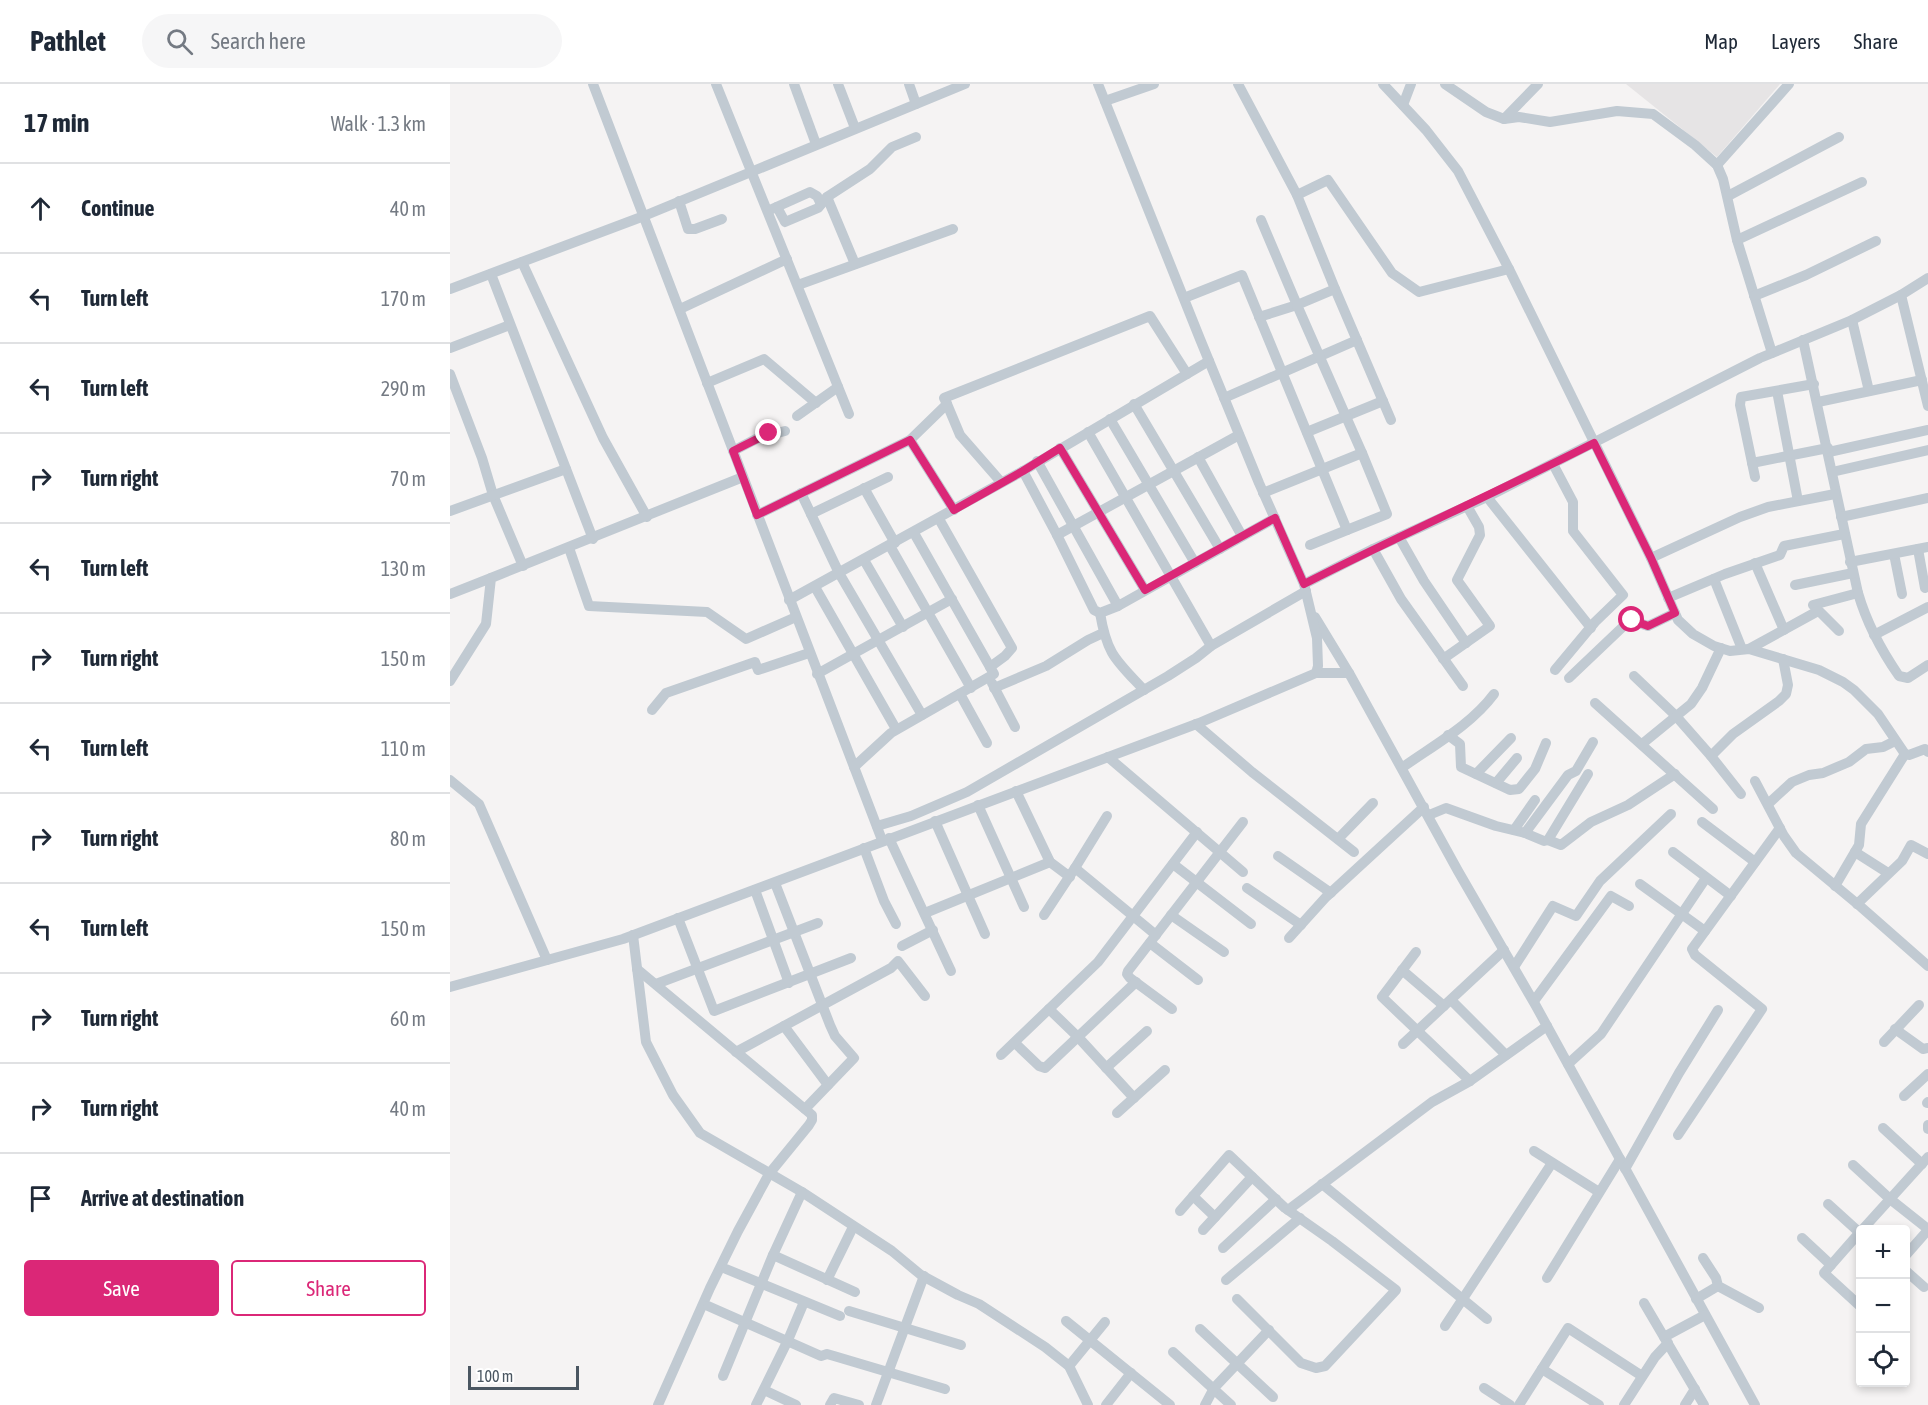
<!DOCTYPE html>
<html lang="en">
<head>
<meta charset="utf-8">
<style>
	body { margin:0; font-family:"Asap Condensed",sans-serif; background:#f6f6f7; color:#1f2937 }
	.controls { position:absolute; right:18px; bottom:18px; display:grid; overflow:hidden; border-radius:6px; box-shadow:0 3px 9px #0003 }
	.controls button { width:54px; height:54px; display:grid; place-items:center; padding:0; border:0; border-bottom:2px solid #e0e1e3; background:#fff; color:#1f2937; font:30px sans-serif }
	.scale { position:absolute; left:18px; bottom:15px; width:111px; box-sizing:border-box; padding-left:6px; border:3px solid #4a5661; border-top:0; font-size:16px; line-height:21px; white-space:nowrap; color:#4a5661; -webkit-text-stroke:4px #fff; paint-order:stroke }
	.stop { position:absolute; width:18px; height:18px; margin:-14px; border:4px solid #db2777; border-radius:50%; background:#fff }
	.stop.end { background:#db2777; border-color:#fff; box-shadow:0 2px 6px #0008 }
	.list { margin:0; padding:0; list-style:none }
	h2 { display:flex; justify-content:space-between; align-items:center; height:78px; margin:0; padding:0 24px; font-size:26px }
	h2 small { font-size:20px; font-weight:400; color:#747a83 }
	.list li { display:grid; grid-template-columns:39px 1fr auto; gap:18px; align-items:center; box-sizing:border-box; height:90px; padding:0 24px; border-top:2px solid #e0e1e3 }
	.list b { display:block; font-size:22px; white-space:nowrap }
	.list em { font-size:20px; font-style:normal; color:#747a83 }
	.actions { display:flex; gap:12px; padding:18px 24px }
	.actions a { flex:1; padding:14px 0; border:2px solid #db2777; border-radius:6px; text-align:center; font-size:21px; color:#db2777 }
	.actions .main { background:#db2777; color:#fff }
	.icon { flex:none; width:33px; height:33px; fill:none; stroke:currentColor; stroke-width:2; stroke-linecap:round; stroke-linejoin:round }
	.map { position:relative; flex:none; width:1478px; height:1321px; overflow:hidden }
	header { display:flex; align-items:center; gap:36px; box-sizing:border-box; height:84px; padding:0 30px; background:#fff; border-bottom:2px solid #e0e1e3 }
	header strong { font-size:28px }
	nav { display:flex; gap:33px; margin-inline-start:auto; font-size:21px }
	.search { width:420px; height:54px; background:#f6f6f7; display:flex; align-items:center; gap:15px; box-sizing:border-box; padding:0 21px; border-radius:33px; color:#747a83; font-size:22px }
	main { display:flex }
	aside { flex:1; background:#fff }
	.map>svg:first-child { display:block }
</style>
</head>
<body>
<header>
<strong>Pathlet</strong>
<div class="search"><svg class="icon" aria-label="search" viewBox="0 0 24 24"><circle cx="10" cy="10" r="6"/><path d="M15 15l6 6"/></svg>Search here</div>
<nav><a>Map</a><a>Layers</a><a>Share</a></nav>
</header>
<main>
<aside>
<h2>17 min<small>Walk · 1.3 km</small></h2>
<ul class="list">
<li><svg class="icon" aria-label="ahead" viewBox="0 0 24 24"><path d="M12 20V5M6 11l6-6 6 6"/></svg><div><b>Continue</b></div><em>40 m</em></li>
<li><svg class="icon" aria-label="left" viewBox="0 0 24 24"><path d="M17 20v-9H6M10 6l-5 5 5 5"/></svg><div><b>Turn left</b></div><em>170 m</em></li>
<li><svg class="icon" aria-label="left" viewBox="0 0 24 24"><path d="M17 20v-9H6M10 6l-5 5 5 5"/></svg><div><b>Turn left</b></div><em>290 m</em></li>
<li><svg class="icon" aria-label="right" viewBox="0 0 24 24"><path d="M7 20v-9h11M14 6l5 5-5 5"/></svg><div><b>Turn right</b></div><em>70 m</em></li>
<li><svg class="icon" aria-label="left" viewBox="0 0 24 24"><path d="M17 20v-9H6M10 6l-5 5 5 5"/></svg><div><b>Turn left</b></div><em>130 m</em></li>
<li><svg class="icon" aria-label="right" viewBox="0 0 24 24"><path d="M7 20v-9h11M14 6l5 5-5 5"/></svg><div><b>Turn right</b></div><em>150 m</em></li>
<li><svg class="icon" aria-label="left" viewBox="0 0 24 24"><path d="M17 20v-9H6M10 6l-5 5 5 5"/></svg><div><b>Turn left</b></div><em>110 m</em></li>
<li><svg class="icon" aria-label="right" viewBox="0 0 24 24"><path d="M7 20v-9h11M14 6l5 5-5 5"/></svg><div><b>Turn right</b></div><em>80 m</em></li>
<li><svg class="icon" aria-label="left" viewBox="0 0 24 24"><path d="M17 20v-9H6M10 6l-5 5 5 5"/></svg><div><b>Turn left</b></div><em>150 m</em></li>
<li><svg class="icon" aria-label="right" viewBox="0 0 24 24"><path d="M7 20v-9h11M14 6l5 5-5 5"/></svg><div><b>Turn right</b></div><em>60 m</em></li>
<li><svg class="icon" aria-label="right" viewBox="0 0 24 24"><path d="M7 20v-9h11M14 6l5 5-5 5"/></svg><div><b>Turn right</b></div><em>40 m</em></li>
<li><svg class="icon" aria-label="arrive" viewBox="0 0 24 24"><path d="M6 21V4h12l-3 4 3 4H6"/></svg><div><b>Arrive at destination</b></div></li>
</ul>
<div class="actions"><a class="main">Save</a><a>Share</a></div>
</aside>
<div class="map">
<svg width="1478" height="1321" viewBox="0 0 1478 1321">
	<rect width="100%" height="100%" fill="#f5f3f3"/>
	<!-- education -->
	<path fill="#e6e4e5" d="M1176,0H1330L1267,73Z"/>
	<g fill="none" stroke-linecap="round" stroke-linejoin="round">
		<!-- minor -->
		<g stroke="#c1cad2" stroke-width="10">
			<path d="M143,0L432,756"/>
			<path d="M266,0L399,330"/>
			<path d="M344,0L366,60"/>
			<path d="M388,0L405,44"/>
			<path d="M459,0L466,20"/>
			<path d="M788,0L847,111"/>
			<path d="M933,0L976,46L1008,87L1059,185L1201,474L1228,536L1243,550L1264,562L1280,567L1299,565L1369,586L1393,598L1404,606L1428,630L1455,670L1459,671L1475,665L1478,668"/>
			<path d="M995,0L1036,28L1054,35L1069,33L1100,38L1167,27L1203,30L1245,61L1267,81L1273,95L1287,156L1322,269"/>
			<path d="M655,17L704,0"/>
			<path d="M953,21L961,0"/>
			<path d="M1054,35L1088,0"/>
			<path d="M1267,81L1339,0"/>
			<path d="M1278,112L1389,53"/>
			<path d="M377,113L405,180"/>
			<path d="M229,117L238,145H245L272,135"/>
			<path d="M327,123L335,138L368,124L377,113L420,85L442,63L466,53"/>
			<path d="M322,125L360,108L367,112L371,120"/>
			<path d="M1287,156L1412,98"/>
			<path d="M72,178L153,354L197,433"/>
			<path d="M41,190L143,455"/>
			<path d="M348,201L503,145"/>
			<path d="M0,205L194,132L515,0"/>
			<path d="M885,205L847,111L878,96L942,189L969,208L1059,185"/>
			<path d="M1451,211L1478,322"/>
			<path d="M1304,212L1356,191L1426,157"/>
			<path d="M734,214L792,191L897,446L937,430L912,369"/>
			<path d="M230,225L337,175"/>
			<path d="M809,233L847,221L811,136"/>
			<path d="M1402,236L1419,307"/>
			<path d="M1353,256L1408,509L1363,521L1389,547"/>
			<path d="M0,264L60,241"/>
			<path d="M0,290L32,374L43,411L73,482"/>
			<path d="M257,299L314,275L366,319"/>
			<path d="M1327,307L1348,417"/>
			<path d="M774,314L907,256"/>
			<path d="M1368,318L1472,296"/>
			<path d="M497,320L494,314L700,232L737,290"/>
			<path d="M684,320L770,465"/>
			<path d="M347,332L388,303"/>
			<path d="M660,335L745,479"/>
			<path d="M638,348L761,562"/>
			<path d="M857,348L933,317"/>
			<path d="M460,356L504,426"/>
			<path d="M610,364L695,506"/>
			<path d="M283,367L308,354L335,347"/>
			<path d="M1379,368L1478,346"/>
			<path d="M748,373L792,452"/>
			<path d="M587,377L668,522"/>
			<path d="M1302,379L1378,364"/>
			<path d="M1103,380L1123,418V447L1173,511L1145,538L1105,586"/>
			<path d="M573,387L607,451L789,351"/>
			<path d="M1382,388L1478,366"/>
			<path d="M1305,393L1290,321L1291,313L1364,300"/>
			<path d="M414,404L445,459"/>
			<path d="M351,409L389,489L472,631"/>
			<path d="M813,409L912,369L847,221L885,205L941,336"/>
			<path d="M1037,413L1141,544"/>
			<path d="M0,427L116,385"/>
			<path d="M361,430L438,393"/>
			<path d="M307,431L460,356L497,320L510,351L551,398"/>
			<path d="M1391,433L1478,414"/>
			<path d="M489,435L562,564L555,572L540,583"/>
			<path d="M607,451L644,526L650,529L668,522L825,434"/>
			<path d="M949,453L974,497L1016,559"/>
			<path d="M860,461L897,446"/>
			<path d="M440,462L521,604"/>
			<path d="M119,464L139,522L257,528L296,555L346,533"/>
			<path d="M923,465L951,515L1013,602"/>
			<path d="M1468,465L1475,504"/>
			<path d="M1444,470L1452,510"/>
			<path d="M1201,474L1290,433L1318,423L1385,410"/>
			<path d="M414,476L453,543"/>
			<path d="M1400,478L1478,463"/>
			<path d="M1305,479L1334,546"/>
			<path d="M1264,495L1292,565"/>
			<path d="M854,500L923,465L1037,413L1310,274L1402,236L1451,211L1478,194"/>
			<path d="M1345,501L1403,489"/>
			<path d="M365,503L446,645"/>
			<path d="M1408,509C1417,540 1431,566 1449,592L1458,594L1478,581"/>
			<path d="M0,510L41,494"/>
			<path d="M1218,514L1275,490L1330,471L1334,462L1394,450"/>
			<path d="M339,516L573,387L759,277"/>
			<path d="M650,529C657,571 666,576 694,606"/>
			<path d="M865,533L899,589"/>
			<path d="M1424,551L1478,523"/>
			<path d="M1299,565L1368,527"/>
			<path d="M993,575L1040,542L1007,496L1030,451L1029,443L1017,422"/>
			<path d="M866,589H899L1008,787L1086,922L1305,1321"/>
			<path d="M367,590L502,515"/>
			<path d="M1184,592L1225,631L1261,672L1291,710"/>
			<path d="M1119,594L1180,536L1198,542L1225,529"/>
			<path d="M0,597L36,540L41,494L293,393"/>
			<path d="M542,599L565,643"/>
			<path d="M544,604L596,582L638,556L653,549"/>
			<path d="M510,610L537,659"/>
			<path d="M1145,619L1263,725"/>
			<path d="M202,626L216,609L305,578L308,586L359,569"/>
			<path d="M746,640L802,688L904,768"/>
			<path d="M998,651L1010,660L1011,683L1060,706L1069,705L1085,685L1096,659"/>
			<path d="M1192,660L1241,620L1252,604L1271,564"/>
			<path d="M1261,672L1283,650L1329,617L1336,610L1338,601L1333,575"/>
			<path d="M658,673L793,788"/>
			<path d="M404,683L441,649L544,590L464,449"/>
			<path d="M953,683C984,661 1021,641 1044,610"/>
			<path d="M1026,690L1061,654"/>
			<path d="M0,696L29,720L97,876"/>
			<path d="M1305,697L1334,752L1346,769L1411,823L1478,882"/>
			<path d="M1046,699L1067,674"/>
			<path d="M566,707L600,778L620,793"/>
			<path d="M1318,720L1342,698L1359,691L1373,689L1399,678L1416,665L1433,663L1445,657"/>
			<path d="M528,721L574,823"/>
			<path d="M979,731L996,724L1046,742L1075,749L1118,691L1126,687L1143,658"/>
			<path d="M485,737L535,850"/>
			<path d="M1252,738L1305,778"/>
			<path d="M427,742L461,732L517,708L718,592L746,574L761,562L856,507"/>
			<path d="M1064,746L1085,716"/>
			<path d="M1075,749L1094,757L1098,756L1138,690"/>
			<path d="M439,754L501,887"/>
			<path d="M888,755L923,719"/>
			<path d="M1098,756L1111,761L1141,738L1178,721L1225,690"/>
			<path d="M414,764L434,817L446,840"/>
			<path d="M1223,768L1281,812"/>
			<path d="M1405,768L1438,789"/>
			<path d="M828,772L881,809"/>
			<path d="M723,780L801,840"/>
			<path d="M625,784L706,851"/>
			<path d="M325,799L380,941L385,952L404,974L355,1025"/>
			<path d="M1190,800L1255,847"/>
			<path d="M1385,802L1409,761L1411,740L1455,670"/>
			<path d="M797,804L851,841"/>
			<path d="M305,806L339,899"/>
			<path d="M1407,820L1452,777L1461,761L1478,770"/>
			<path d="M475,829L600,778"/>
			<path d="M594,831L625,784L657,732"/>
			<path d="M721,831L774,868"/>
			<path d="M228,834L264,927L401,874"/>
			<path d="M183,851L196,958L223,1011L250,1049L352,1108L442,1167L471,1191L508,1211L529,1220L595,1263L619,1282L638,1321"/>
			<path d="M839,854L876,813L974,723"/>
			<path d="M700,859L748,896"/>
			<path d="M452,862L483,846"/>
			<path d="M966,868L932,913L1020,997"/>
			<path d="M1064,883L1103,822L1126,832L1150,797L1221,730"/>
			<path d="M187,885L362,1031V1036L359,1041L319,1090L288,1147L260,1204L208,1321"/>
			<path d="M952,886L994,922"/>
			<path d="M206,900L368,839"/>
			<path d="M0,903L173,855L749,639L866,589L868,582L867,554L854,500L809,399L750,255L648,0"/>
			<path d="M1001,916L1056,971"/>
			<path d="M1084,917L1161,812L1179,822"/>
			<path d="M599,925L628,953L684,1014"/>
			<path d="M722,925L680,894L677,890L678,887L793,738"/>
			<path d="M334,942L378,1001"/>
			<path d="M1445,945L1473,965L1478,964"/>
			<path d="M1434,958L1469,921"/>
			<path d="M565,959L589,982L595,984L686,898"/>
			<path d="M953,960L1054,866"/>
			<path d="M286,968L441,884L448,877L475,912"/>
			<path d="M551,971L648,878L747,748"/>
			<path d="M1118,980L1151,950L1256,794"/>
			<path d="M656,984L697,947"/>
			<path d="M1454,1012L1478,990"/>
			<path d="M1477,1019L1478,1018"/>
			<path d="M667,1029L715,986"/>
			<path d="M1478,1041V1045"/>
			<path d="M1433,1044L1472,1080"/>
			<path d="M1228,1051L1312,925L1245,871L1242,865L1330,744"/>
			<path d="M1084,1067L1149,1108"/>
			<path d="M1403,1081L1440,1115L1478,1145"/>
			<path d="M1175,1085L1229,989L1268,926"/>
			<path d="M872,1100L1037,1235"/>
			<path d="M743,1112L765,1133"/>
			<path d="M1378,1120L1410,1149"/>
			<path d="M838,1126L982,1018L1020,997L1097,942"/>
			<path d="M730,1127L779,1071L835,1124L882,1157L946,1206L875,1282L866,1284L851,1279L787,1215"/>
			<path d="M753,1146L802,1093"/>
			<path d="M1412,1146L1478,1073"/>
			<path d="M1410,1148L1374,1189L1410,1222"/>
			<path d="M1352,1154L1381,1181"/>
			<path d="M773,1164L826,1115"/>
			<path d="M323,1171L405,1208"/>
			<path d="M1456,1171L1478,1146"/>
			<path d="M1253,1174L1266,1194L1268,1202L1309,1224"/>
			<path d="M276,1185L390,1232"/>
			<path d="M1456,1187L1474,1203"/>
			<path d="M1097,1194L1170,1075"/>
			<path d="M377,1196L403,1143"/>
			<path d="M776,1196L850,1134"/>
			<path d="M1246,1215L1268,1202"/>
			<path d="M1194,1219L1254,1321"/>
			<path d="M258,1222L371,1272L377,1270L384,1272L495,1305"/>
			<path d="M399,1227L511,1261"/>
			<path d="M616,1237L720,1321"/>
			<path d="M995,1242L1102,1079"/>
			<path d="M750,1245L823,1313"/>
			<path d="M1214,1253L1255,1231"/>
			<path d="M723,1268L781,1321"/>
			<path d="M619,1282L655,1238"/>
			<path d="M1092,1285L1149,1321"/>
			<path d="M273,1292L323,1171L352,1108"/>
			<path d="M1034,1304L1060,1321"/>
			<path d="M314,1306L346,1321"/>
			<path d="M306,1321L338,1256L354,1218"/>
			<path d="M380,1321L384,1314L409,1321"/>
			<path d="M426,1321L474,1192"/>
			<path d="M656,1321L681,1289"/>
			<path d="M755,1321L764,1304L819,1246"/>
			<path d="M1069,1321L1118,1244L1192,1292"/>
			<path d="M1174,1321L1205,1273L1218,1259"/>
			<path d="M1235,1321L1245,1305"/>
		</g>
	</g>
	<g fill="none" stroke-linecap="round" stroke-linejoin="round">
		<!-- route -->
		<path stroke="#db2777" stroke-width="8" d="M319,349L283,367L307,431L460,356L504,426L573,387L610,364L695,506L825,434L854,500C950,451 1048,408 1144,359L1201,474L1225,529L1198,542L1182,536"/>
	</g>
</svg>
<div class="controls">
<button>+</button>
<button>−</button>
<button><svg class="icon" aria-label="locate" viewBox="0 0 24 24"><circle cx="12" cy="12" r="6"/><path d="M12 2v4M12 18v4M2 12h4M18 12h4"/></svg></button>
</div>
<div class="scale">100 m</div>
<div class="stop" style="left:1182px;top:536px"></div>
<div class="stop end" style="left:319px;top:349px"></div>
</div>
</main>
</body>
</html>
